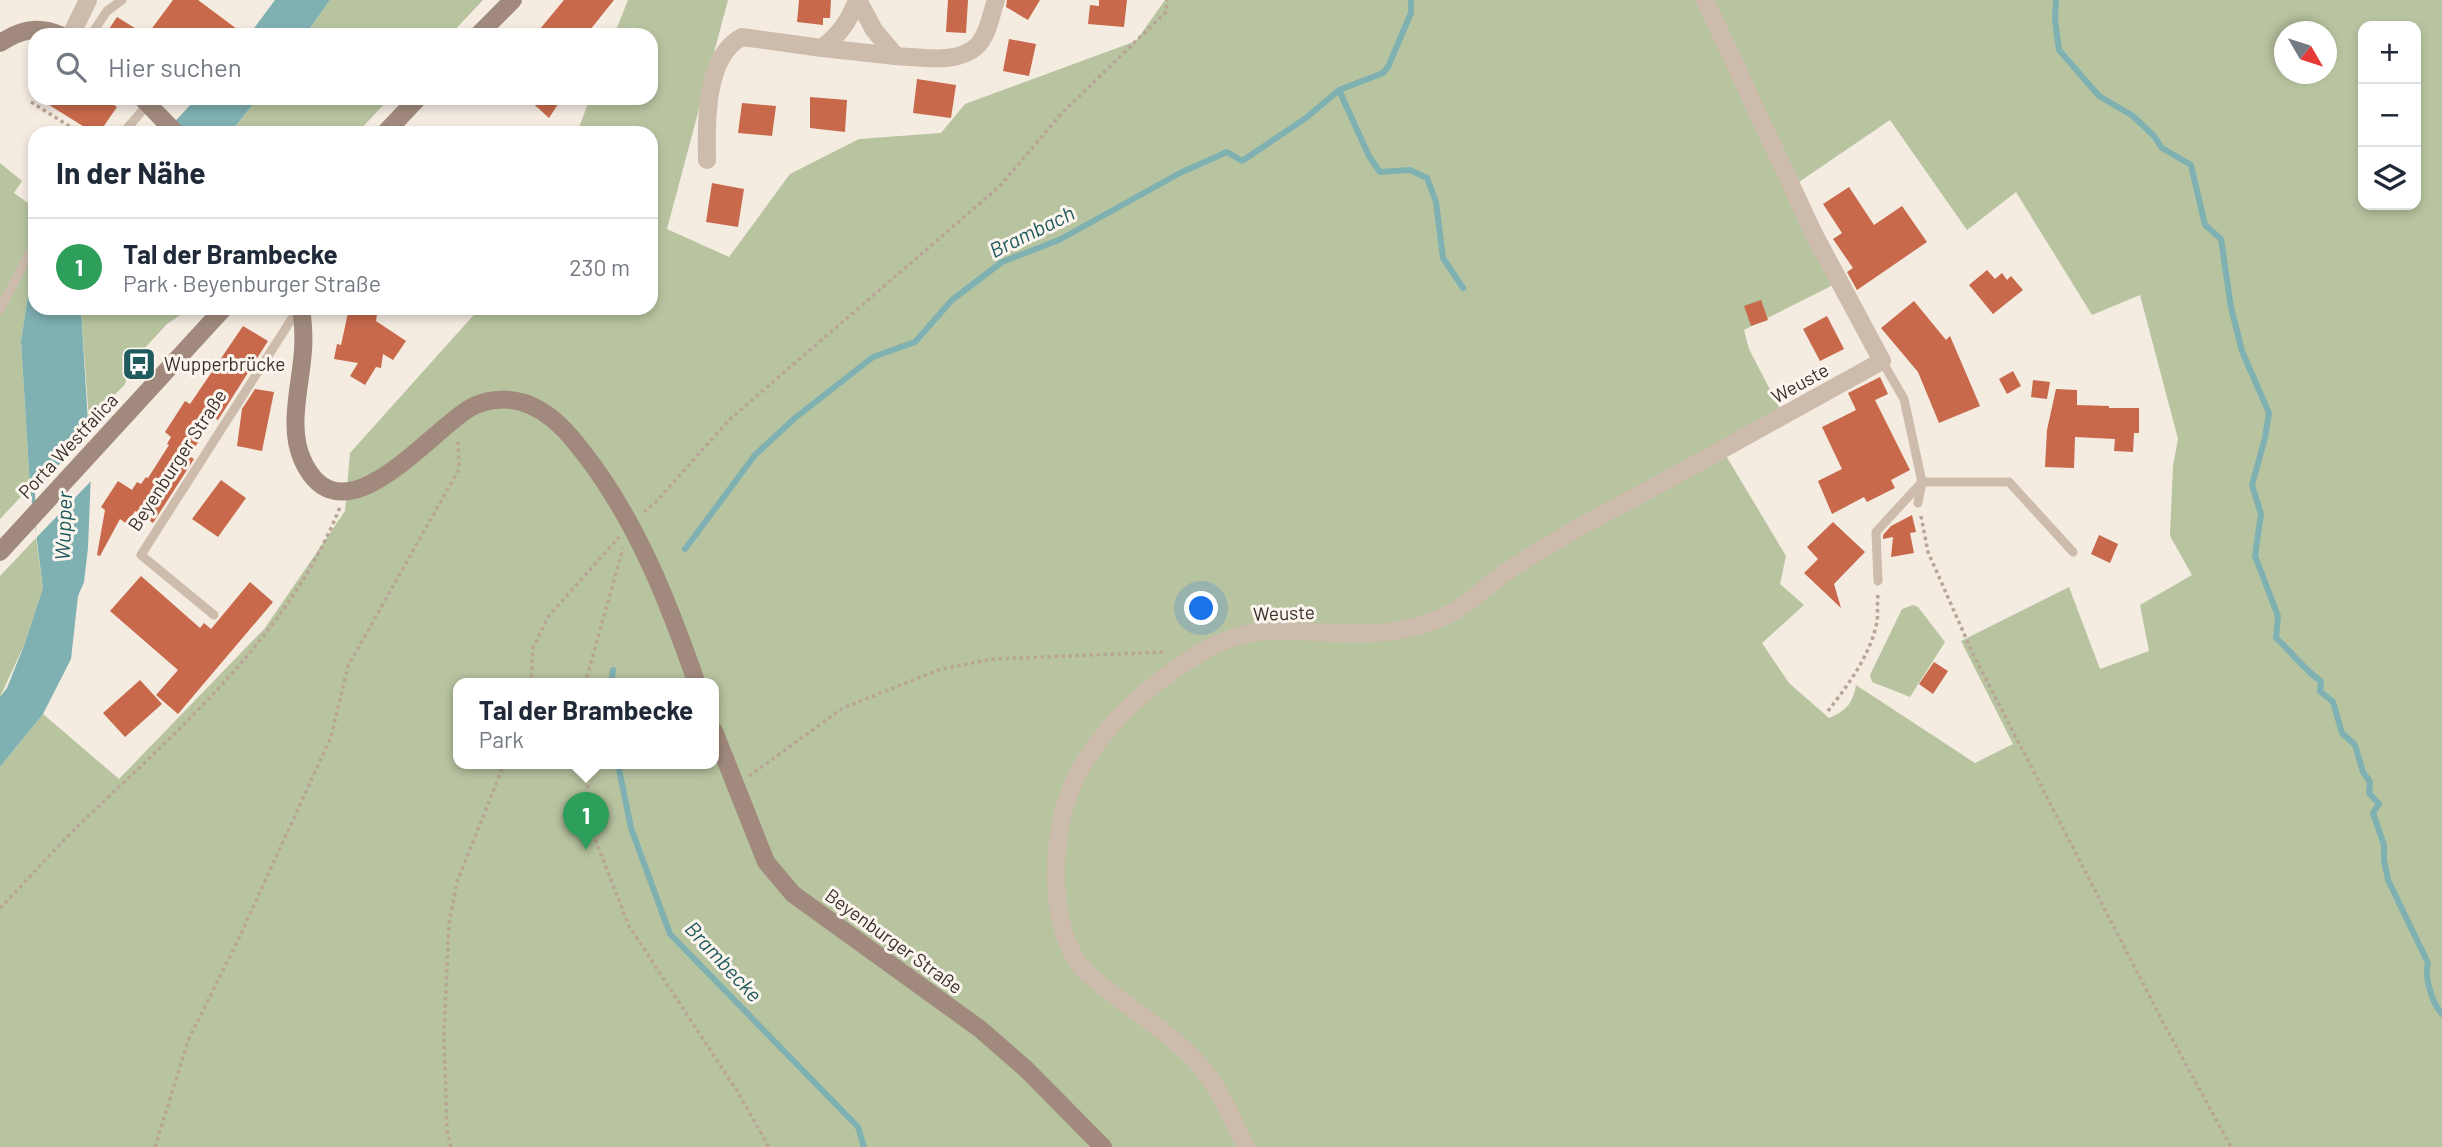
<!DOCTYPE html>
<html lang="de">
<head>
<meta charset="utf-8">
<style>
	body { margin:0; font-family:Barlow,sans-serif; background:#f2f2f3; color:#1f2937 }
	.controls { position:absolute; right:21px; top:21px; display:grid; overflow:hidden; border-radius:14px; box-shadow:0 4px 10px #0003 }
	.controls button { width:63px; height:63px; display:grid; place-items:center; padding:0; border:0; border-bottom:2px solid #e0e1e3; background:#fff; color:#1f2937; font:35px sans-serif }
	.compass { position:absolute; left:2274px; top:21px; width:63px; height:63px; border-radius:50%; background:#fff; box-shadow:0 4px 10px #0003; rotate:129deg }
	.you { position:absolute; left:1202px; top:609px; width:24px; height:24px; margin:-18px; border:5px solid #fff; border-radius:50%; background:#1a73e8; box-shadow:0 0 0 10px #1a73e833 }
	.badge { display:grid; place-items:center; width:46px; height:46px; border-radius:50%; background:#1f5a5e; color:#fff; font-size:23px; font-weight:700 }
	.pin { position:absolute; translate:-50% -58px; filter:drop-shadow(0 2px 4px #0008) }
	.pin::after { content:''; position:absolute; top:37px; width:24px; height:21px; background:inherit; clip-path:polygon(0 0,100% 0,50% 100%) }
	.popup { position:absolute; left:453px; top:678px; width:266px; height:91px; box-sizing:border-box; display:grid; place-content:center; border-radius:14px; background:#fff; filter:drop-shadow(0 2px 5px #0005); font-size:23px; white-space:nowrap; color:#747a83 }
	.popup b { font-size:26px; color:#1f2937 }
	.popup::after { content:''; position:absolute; left:50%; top:100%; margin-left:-14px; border:14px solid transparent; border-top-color:#fff }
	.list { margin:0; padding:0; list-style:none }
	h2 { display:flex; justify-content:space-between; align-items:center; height:91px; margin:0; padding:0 28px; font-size:30px }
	h2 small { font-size:23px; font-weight:400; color:#747a83 }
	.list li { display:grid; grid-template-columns:46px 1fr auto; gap:21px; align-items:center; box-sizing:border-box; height:98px; padding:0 28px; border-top:2px solid #e0e1e3 }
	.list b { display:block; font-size:26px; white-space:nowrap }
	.list p { margin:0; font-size:23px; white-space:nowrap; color:#747a83 }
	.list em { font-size:23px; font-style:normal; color:#747a83 }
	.icon { flex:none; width:38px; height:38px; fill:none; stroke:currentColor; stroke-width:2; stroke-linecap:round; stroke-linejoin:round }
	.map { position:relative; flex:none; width:2442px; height:1147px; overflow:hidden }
	.search { position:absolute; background:#fff; box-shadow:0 4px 10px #0003; left:28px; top:28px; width:630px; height:77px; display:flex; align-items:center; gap:18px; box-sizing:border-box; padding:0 24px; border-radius:21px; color:#747a83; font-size:26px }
	.panel { position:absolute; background:#fff; box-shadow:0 4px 10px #0003; left:28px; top:126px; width:630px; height:189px; border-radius:21px }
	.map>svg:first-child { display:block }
</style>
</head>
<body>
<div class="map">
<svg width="2442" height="1147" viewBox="0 0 2442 1147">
	<rect width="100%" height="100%" fill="#f4ebe1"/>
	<!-- green -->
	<g fill="#b8c4a0" fill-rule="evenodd">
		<path d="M330,0H483L450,35H305Z"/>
		<path d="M628,0H728L667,229L729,257L790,174L859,139L941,133L965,104L1136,41L1165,0H2442V1147H0V767L43,714L119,779L265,628L345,511L350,453L480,308H651V133H577L590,98H651V35H614ZM2363,26H2416V205H2363ZM2284,32H2326V74H2284ZM1890,120L1967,230L2016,192L2092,315L2140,295L2178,439L2173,466L2170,536L2192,575L2140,605L2149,651L2100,669L2069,587L1961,641L2013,744L1975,763L1856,685C1853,703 1846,711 1829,718L1789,683L1762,643L1804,605L1780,584L1786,556L1719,444L1780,409L1749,349L1744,330L1845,279L1796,184ZM458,684H714V764H458Z"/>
		<path d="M258,98H390L357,133H230Z"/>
		<path d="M0,163L22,181L14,193L35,208V270L31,278L21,341L30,487L0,519Z"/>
		<path d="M81,308H191L167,324L130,364L125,384L89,422Z"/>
		<path d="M36,538L43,588L25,643L0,697V576Z"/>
		<path d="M1913,605L1918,607L1945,642L1910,697L1872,682L1870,675L1902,609Z"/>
	</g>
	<!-- water -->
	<g fill="#7fb0b2">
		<path d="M275,0H330L305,35H249Z"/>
		<path d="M197,98H258L230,133H164Z"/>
		<path d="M35,270V308H81L91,472L88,548L84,582L78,596L71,659L43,714L0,767V697L7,688L25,643L43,588L30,487L21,341L31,277Z"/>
	</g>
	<!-- pier -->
	<path fill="#f4ebe1" d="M92,427L94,478L36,538L35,492Z"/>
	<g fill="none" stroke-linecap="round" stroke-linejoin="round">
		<!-- stream -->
		<g stroke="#7fb0b2" stroke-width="6">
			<path d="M2056,0L2055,19L2059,50L2099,96L2133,116L2154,136L2162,148L2191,165L2205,225L2221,239L2231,307L2242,351L2269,413L2265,438L2252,485L2261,514L2255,556L2278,616L2276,638C2292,652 2304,670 2321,681L2320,691L2333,702L2342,733L2355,745L2363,772L2370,782L2369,793L2379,804L2373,813L2384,845V860L2388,880L2428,963C2424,977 2432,1003 2442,1014"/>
			<path d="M1339,90L1369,156L1380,172L1410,170L1427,178L1436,202L1443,258L1463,288"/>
			<path d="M685,549L755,455L795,418L873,357L915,342L952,300L1002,262L1059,240L1180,173L1227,152L1242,161L1306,118L1339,90L1383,73L1388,67L1411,13V0"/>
			<path d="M611,684L613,670"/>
			<path d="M618,764L631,828L670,934L858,1127L864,1147"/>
		</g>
	</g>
	<!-- building -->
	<g fill="#c8694b">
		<path d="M173,0H198L245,35H147Z"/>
		<path d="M564,0H614L586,35H535Z"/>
		<path d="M799,0H831L830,18H823V25L797,22Z"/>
		<path d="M948,0H968L966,33L946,32Z"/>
		<path d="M1007,0H1040L1028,20L1006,7Z"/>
		<path d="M1099,0H1127L1124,27L1088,24L1090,5L1099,6Z"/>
		<path d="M117,17L146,35H105Z"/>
		<path d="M1009,39L1036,44L1029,76L1003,71Z"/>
		<path d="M917,79L956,85L951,118L913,113Z"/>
		<path d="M810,97L847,100L845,132L810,128Z"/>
		<path d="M38,98H104L117,107L99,133H94Z"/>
		<path d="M527,98H562L549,118Z"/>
		<path d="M742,103L776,106L772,136L738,133Z"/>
		<path d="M712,183L744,189L738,227L706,222Z"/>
		<path d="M1849,187L1874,225L1902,206L1927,242L1857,290L1847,272L1853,268L1833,239L1842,233L1823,204Z"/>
		<path d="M1987,270L1995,279L2002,273L2007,280L2011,276L2023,290L1993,314L1969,285Z"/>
		<path d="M1761,300L1768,320L1751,326L1744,306Z"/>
		<path d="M1914,301L1946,340L1950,336L1980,406L1939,423L1918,372L1881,328Z"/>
		<path d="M349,308H378L376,321L406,341L393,360L383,354L381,368L376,367L365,385L350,376L358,363L334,359L337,344L341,345Z"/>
		<path d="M1827,316L1844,349L1820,361L1803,329Z"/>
		<path d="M243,326L268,341L218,420L214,418L189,456L194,459L153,523L135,511L127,524L120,519L100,556L97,555L105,510L101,507L118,481L132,490L137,482L141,484L146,477L148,478L169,445L167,444L171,437L165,432L185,401L190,404Z"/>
		<path d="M2013,371L2021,386L2007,394L1999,379Z"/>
		<path d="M1880,377L1888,394L1875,400L1910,470L1891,480L1895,488L1867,502L1864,497L1832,514L1818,481L1842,469L1822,427L1856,410L1848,393Z"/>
		<path d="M2033,380L2050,382L2047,399L2031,397Z"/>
		<path d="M255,389L274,392L262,451L237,446L242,409Z"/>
		<path d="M2056,389L2077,390V405L2109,406V408H2139V433H2134L2133,452L2114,451L2115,439L2075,437L2074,468L2045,467L2047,430Z"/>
		<path d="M221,480L246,498L218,537L192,519Z"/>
		<path d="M1912,515L1916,532L1910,533L1914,553L1891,557L1893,537L1883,539V535L1891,526Z"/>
		<path d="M1833,522L1865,552L1834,584L1841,608L1804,573L1818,559L1807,547Z"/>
		<path d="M2099,535L2118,544L2110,563L2091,554Z"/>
		<path d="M141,576L200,628L204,623L211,629L250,582L273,602L178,714L156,695L178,670L110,611Z"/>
		<path d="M1934,662L1948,671L1933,694L1919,684Z"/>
		<path d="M140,680L162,704L125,737L103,713Z"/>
	</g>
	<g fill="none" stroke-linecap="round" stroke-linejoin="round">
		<!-- path -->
		<g stroke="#b9a596" stroke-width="3.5" stroke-dasharray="3.5 3.5" stroke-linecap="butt">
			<path d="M31,102L80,133"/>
			<path d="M644,512L656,502L729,420L1000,186L1061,114L1166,12L1167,0"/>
			<path d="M1921,516L1928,552L1973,654L2165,1026L2231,1147"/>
			<path d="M531,684L533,648L548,617L619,537"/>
			<path d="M585,684L623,548"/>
			<path d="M1828,711C1848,685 1870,656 1877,622C1878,614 1877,603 1878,594"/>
			<path d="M586,764L590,826L629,926L737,1091L769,1147"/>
			<path d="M749,776L843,708L941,669L993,659L1166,652"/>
			<path d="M0,908C28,880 53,850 81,823C178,730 290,634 340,507"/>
			<path d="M155,1147L188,1041L239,938L331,737L348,666L459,469L458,440"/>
			<path d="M451,1147L447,1130L444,1034L449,923L457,882L504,764"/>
		</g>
		<!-- service -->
		<g stroke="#cdbbac" stroke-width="9">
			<path d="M91,35L107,11L122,0"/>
			<path d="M123,133L148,104"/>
			<path d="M0,310L27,257L35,246"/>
			<path d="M1882,361L1904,399L1922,482L1918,503"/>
			<path d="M1878,581L1876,532L1922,482H2009L2073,552"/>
			<path d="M214,615L141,555L298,309"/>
		</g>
		<!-- minor -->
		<g stroke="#cdbbac" stroke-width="18">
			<path d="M858,0L874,30L896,56C920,57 957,65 977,46C988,36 991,14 996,0"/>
			<path d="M71,35L88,0"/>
			<path d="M822,48L896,56"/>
			<path d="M707,160C706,123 705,56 742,37L822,48C840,34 849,21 857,0"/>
			<path d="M1246,1147C1233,1120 1221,1090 1201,1067C1170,1030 1120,1004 1084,970C1055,937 1052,876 1059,833C1069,763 1118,710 1174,670C1198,653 1222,639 1251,633C1272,629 1293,631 1313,632C1364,635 1407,636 1453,612C1471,602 1486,587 1503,574C1520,562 1539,551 1556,541C1592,519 1630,500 1667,480C1739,440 1810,401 1882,361L1814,234L1705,0"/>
		</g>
		<!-- secondary -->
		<g stroke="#a18a7d" stroke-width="18">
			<path d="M478,35L513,0"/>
			<path d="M0,43C20,30 38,25 60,35"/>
			<path d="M142,98L176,133"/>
			<path d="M385,133L418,98"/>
			<path d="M301,308C303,322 304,337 303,350C301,385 287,428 303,461C342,545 429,432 470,408C484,400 505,397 521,402C554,411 576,442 595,468C642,534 670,607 697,684"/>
			<path d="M0,552L224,308"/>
			<path d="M714,731L766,862L793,894L980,1029L1026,1069L1103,1147"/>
		</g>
	</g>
	<!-- icons -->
	<defs>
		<g id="bus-square" transform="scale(1.75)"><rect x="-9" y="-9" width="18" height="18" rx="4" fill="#1f5a5e" stroke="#fbf5ee"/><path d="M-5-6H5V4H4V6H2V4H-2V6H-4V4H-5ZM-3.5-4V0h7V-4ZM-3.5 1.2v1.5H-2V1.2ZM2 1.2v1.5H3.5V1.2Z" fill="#fff"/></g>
	</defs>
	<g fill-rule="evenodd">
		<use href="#bus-square" x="139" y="364"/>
	</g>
	<g text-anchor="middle" stroke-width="6" stroke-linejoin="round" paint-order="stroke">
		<!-- poi labels -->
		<g font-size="19" fill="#3b302b" stroke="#fbf5ee" text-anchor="start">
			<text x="164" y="371">Wupperbrücke</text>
		</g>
		<!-- street labels -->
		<g font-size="19" fill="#3b302b" stroke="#fbf5ee">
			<text transform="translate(1800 383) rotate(-29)" y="7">Weuste</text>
			<text transform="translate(68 446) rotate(-47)" y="7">Porta Westfalica</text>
			<text transform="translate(177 460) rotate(-57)" y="7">Beyenburger Straße</text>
			<text transform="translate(1284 613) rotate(-2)" y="7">Weuste</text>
			<text transform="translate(894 941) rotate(36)" y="7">Beyenburger Straße</text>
		</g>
		<!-- water labels -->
		<g font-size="21" font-style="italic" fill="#1f5a5e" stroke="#fbf5ee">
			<text transform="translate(1032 232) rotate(-26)" y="7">Brambach</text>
			<text transform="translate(64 526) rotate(-88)" y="7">Wupper</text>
			<text transform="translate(723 962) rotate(47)" y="7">Brambecke</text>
		</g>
	</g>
</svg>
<div class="controls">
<button>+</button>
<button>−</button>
<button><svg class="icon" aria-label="layers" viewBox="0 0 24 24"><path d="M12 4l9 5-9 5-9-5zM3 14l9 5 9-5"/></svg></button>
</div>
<svg class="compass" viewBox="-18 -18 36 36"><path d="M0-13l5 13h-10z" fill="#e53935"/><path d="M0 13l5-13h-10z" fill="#747a83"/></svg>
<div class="you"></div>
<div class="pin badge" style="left:586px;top:850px;background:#2e9e5b">1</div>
<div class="popup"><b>Tal der Brambecke</b>Park</div>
<div class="search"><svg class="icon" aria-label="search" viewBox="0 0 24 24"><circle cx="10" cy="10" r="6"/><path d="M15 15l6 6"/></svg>Hier suchen</div>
<section class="panel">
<h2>In der Nähe<small></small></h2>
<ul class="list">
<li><span class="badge" style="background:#2e9e5b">1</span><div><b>Tal der Brambecke</b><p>Park · Beyenburger Straße</p></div><em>230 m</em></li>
</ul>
</section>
</div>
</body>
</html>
